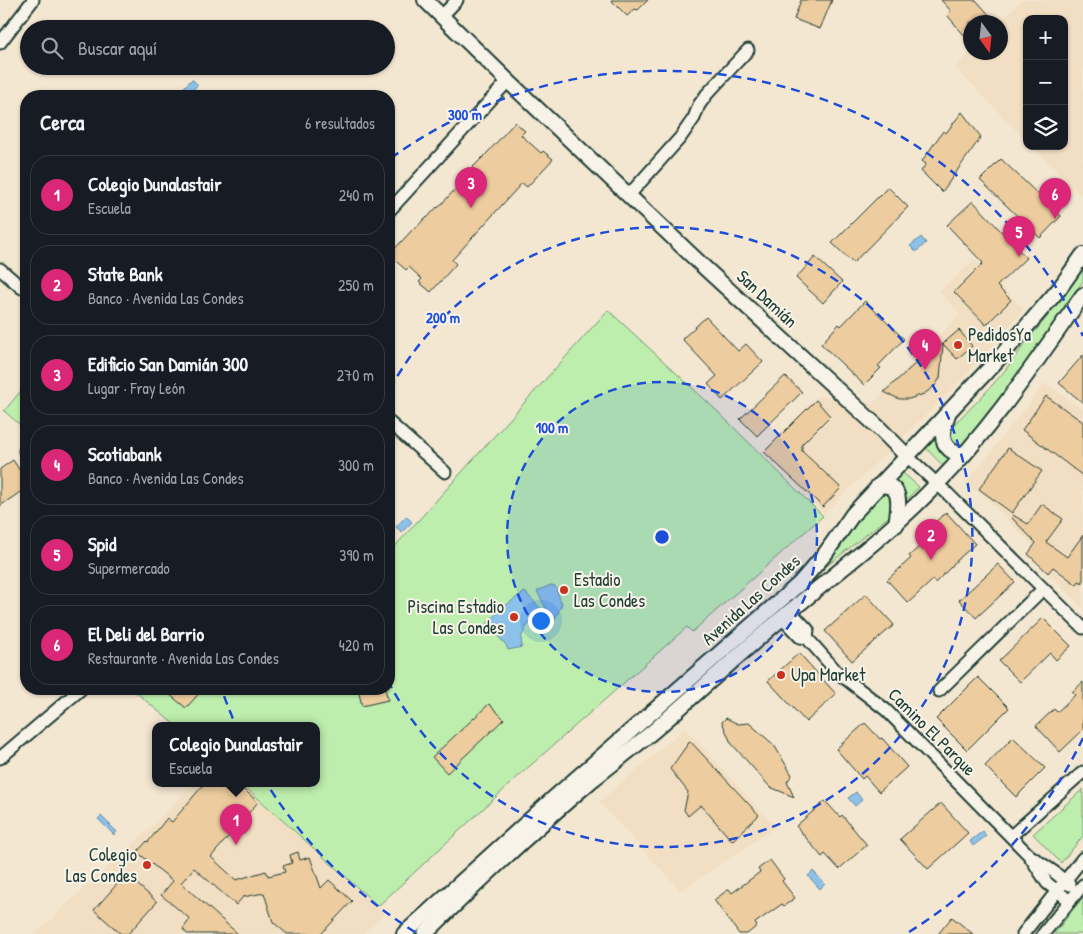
<!DOCTYPE html>
<html lang="es">
<head>
<meta charset="utf-8">
<style>
	body { margin:0; font-family:"Patrick Hand",sans-serif; background:#20242c; color:#f1f3f6 }
	.controls { position:absolute; right:15px; top:15px; display:grid; overflow:hidden; border-radius:10px; box-shadow:0 1px 4px #0004 }
	.controls button { width:45px; height:45px; display:grid; place-items:center; padding:0; border:0; border-bottom:1px solid #363941; background:#171b24; color:#f1f3f6; font:25px sans-serif }
	.compass { position:absolute; left:963px; top:15px; width:45px; height:45px; border-radius:50%; background:#171b24; box-shadow:0 1px 4px #0004; rotate:165deg }
	.you { position:absolute; left:540px; top:620px; width:18px; height:18px; margin:-12px; border:4px solid #fff; border-radius:50%; background:#1a73e8; box-shadow:0 0 0 8px #1a73e833 }
	.badge { display:grid; place-items:center; width:32px; height:32px; border-radius:50%; background:#db2777; color:#fff; font-size:16px; font-weight:700 }
	.pin { position:absolute; translate:-50% -41px; filter:drop-shadow(0 1px 2px #0008) }
	.pin::after { content:''; position:absolute; top:26px; width:18px; height:15px; background:inherit; clip-path:polygon(0 0,100% 0,50% 100%) }
	.popup { position:absolute; left:152px; top:722px; width:168px; height:65px; box-sizing:border-box; display:grid; place-content:center; border-radius:10px; background:#171b24; filter:drop-shadow(0 1px 4px #0005); font-size:16px; white-space:nowrap; color:#9ea1a6 }
	.popup b { font-size:19px; color:#f1f3f6 }
	.popup::after { content:''; position:absolute; left:50%; top:100%; margin-left:-10px; border:10px solid transparent; border-top-color:#171b24 }
	.list { margin:0; padding:0; list-style:none }
	h2 { display:flex; justify-content:space-between; align-items:center; height:65px; margin:0; padding:0 20px; font-size:21px }
	h2 small { font-size:16px; font-weight:400; color:#9ea1a6 }
	.list li { display:grid; grid-template-columns:32px 1fr auto; gap:15px; align-items:center; box-sizing:border-box; height:80px; margin:0 10px 10px; padding:0 10px; border:1px solid #363941; border-radius:20px }
	.list b { display:block; font-size:19px; white-space:nowrap }
	.list p { margin:0; font-size:16px; white-space:nowrap; color:#9ea1a6 }
	.list em { font-size:16px; font-style:normal; color:#9ea1a6 }
	.icon { flex:none; width:28px; height:28px; fill:none; stroke:currentColor; stroke-width:2; stroke-linecap:round; stroke-linejoin:round }
	.map { position:relative; flex:none; width:1083px; height:934px; overflow:hidden }
	.search { position:absolute; background:#171b24; box-shadow:0 1px 4px #0004; left:20px; top:20px; width:375px; height:55px; display:flex; align-items:center; gap:12px; box-sizing:border-box; padding:0 18px; border-radius:28px; color:#9ea1a6; font-size:19px }
	.panel { position:absolute; background:#171b24; box-shadow:0 1px 4px #0004; left:20px; top:90px; width:375px; height:605px; border-radius:20px }
	.map>svg:first-child { display:block }
</style>
</head>
<body>
<div class="map">
<svg width="1083" height="934" viewBox="0 0 1083 934">
	<rect width="100%" height="100%" fill="#f4e7d2"/>
	<filter id="ink" filterUnits="userSpaceOnUse"><feTurbulence type="fractalNoise" baseFrequency=".02" numOctaves="2"/><feDisplacementMap in="SourceGraphic" scale="10" xChannelSelector="R" yChannelSelector="G"/><feConvolveMatrix kernelMatrix="1 2 1 2 8 2 1 2 1" color-interpolation-filters="sRGB"/></filter>
	<g filter="url(#ink)">
		<!-- built -->
		<g fill="#f2dfc3">
			<path d="M1022,0H1083V197L1032,146H1064V19H1027V141L955,68L970,52H1000V22H999Z"/>
			<path d="M974,259L1024,309L987,352L950,392L824,514L762,452L817,396L873,403L960,314L939,292Z"/>
			<path d="M1045,383L1083,409V608L1029,554L1033,546L978,490L974,491L969,489L966,483Z"/>
			<path d="M685,728L776,827L681,891L599,802Z"/>
			<path d="M193,784H242L385,913L363,934H36L72,899L147,831Z"/>
		</g>
		<!-- green -->
		<g fill="#beeead" stroke="#6e9670">
			<path d="M1083,268V281L1018,375L963,446L959,447L953,444L950,434L951,429L956,422L978,401L1003,373L1027,341L1044,321Z"/>
			<path d="M608,310L715,409L823,516L692,632L687,627L523,772L378,906L242,784H316V726H176L132,689H389V553Z"/>
			<path d="M26,385V430L4,411Z"/>
			<path d="M935,440H937C938,449 944,454 951,459L944,467L926,448Z"/>
			<path d="M902,472L919,487L907,499C903,490 900,486 892,481Z"/>
			<path d="M886,493H889L894,499L892,514L823,569C832,553 871,499 886,493Z"/>
			<path d="M1083,789V836L1061,863L1033,834Z"/>
			<path d="M1083,897V934H1054Z"/>
		</g>
		<!-- water -->
		<g fill="#8cc1ea" stroke="#608ca1">
			<path d="M192,79L198,85L186,96H183L179,92Z"/>
			<path d="M921,237L926,243L916,252L910,246Z"/>
			<path d="M406,516L412,522L402,532L396,527Z"/>
			<path d="M551,585L555,586L562,604L553,623L540,616L546,608L537,591Z"/>
			<path d="M525,592L541,609L525,629L521,638L522,647L508,650L506,645L487,624C498,611 510,601 525,592Z"/>
			<path d="M856,792L862,800L855,806L848,798Z"/>
			<path d="M101,816L117,832L114,835L98,819Z"/>
			<path d="M983,831L986,836L973,846L970,841Z"/>
			<path d="M813,871L825,884L820,889L808,876Z"/>
		</g>
		<!-- building -->
		<g fill="#edcc9f" stroke="#1f3d34">
			<path d="M611,0H648L638,10L635,9L627,16Z"/>
			<path d="M801,0H832L820,29L794,19Z"/>
			<path d="M941,0H976L992,18L986,22H970V29L964,35L947,15L951,11Z"/>
			<path d="M962,112L981,137L942,192L921,171L926,164L922,161L943,131L946,133Z"/>
			<path d="M515,122L525,131L521,135L541,153L543,151L553,159L527,187L522,183L452,260L456,264L431,292L419,282L422,279L409,267L406,270L389,255L414,228L415,229L426,217L427,218L437,207L438,208L469,174L467,173L488,152Z"/>
			<path d="M1001,159L1061,216L1040,238L980,180Z"/>
			<path d="M888,187L908,207L853,263L832,243Z"/>
			<path d="M973,201L1026,258L997,286L1011,300L986,325L954,292L983,263L947,225Z"/>
			<path d="M815,257L842,282L823,303L796,278Z"/>
			<path d="M865,301L904,339L878,366L881,368L864,385L821,344L839,324L841,326Z"/>
			<path d="M706,317L738,351L746,344L763,362L722,400L708,384L717,376L682,339Z"/>
			<path d="M959,330L972,346L957,359L943,344L940,378L935,386L924,394L909,399H899L884,392L939,342V347Z"/>
			<path d="M1083,355V403L1059,383Z"/>
			<path d="M785,376L802,392L757,436L740,419Z"/>
			<path d="M1046,396L1083,422V476L1022,430Z"/>
			<path d="M816,400L830,416L802,444V451L841,488L823,507L764,452Z"/>
			<path d="M1008,448L1042,471L1012,513L979,489Z"/>
			<path d="M13,460L26,480V488L0,506V469Z"/>
			<path d="M1042,504L1063,519L1046,542L1067,557L1083,535V583L1079,581L1077,585L1053,567L1048,573L1028,554L1036,543L1012,518L1013,515L1028,524Z"/>
			<path d="M946,512L975,544L953,564V565L935,583L933,580L908,603L887,580L911,558L909,556L934,533L929,528Z"/>
			<path d="M998,564L1015,582L976,618L959,600Z"/>
			<path d="M866,594L894,625L852,661L825,631Z"/>
			<path d="M1043,618L1071,646L1056,660L1050,653L1020,682L999,661Z"/>
			<path d="M799,653L836,694L806,722L768,681Z"/>
			<path d="M978,677L1009,708L967,750L936,719Z"/>
			<path d="M1083,682V730L1060,752L1036,726L1054,709L1057,712L1075,695L1072,692Z"/>
			<path d="M163,689H203L186,708Z"/>
			<path d="M358,689H385L388,700L362,706Z"/>
			<path d="M489,704L504,719L447,773L432,757Z"/>
			<path d="M726,718L738,724L749,723L774,745L792,775L787,782L794,797L770,787L731,743L722,722Z"/>
			<path d="M865,723L880,739L882,738L907,767L879,792L865,776L862,779L836,749Z"/>
			<path d="M1013,737L1045,768L1016,797L985,766Z"/>
			<path d="M690,741L759,815L732,841L701,805L688,816L684,810L688,792L670,769Z"/>
			<path d="M204,784H238L258,802L211,857L236,880L266,871L268,876L285,872L283,866L292,863L290,855L298,852L300,860L310,857L321,888L329,880L352,901L321,934H287L273,922L264,893L243,897L236,905L194,868L181,883L238,934H187L183,929L190,919L161,895L173,881L137,852L147,841L148,842L167,818L172,822Z"/>
			<path d="M825,801L840,817L842,815L867,845L839,869L825,854L822,857L796,826Z"/>
			<path d="M941,803L968,833L928,869L900,839Z"/>
			<path d="M770,860L784,879L782,881L795,898L784,906L782,904L755,923L757,926L747,934H739L714,900L729,889L732,893L760,872L758,869Z"/>
			<path d="M126,874L157,902L128,934H121L94,910Z"/>
			<path d="M952,917L973,934H938Z"/>
		</g>
		<g fill="none" stroke-linecap="round" stroke-linejoin="round">
			<!-- minor casing -->
			<g stroke="#1f3d34" stroke-width="15">
				<g id="minor">
					<path d="M442,16L457,0"/>
					<path d="M0,43L33,0"/>
					<path d="M629,195L680,138L694,118L699,105L707,94L748,50"/>
					<path d="M389,211L508,81"/>
					<path d="M0,269L22,288"/>
					<path d="M389,422L445,472"/>
					<path d="M25,451L26,452"/>
					<path d="M907,456L948,494L1083,628"/>
					<path d="M790,611L808,630L807,638"/>
					<path d="M782,618L800,637L807,638L837,672L886,710L1021,847L1029,855L1047,883L1070,901"/>
					<path d="M939,691L1043,589"/>
					<path d="M0,758L81,689"/>
					<path d="M1011,836L1083,772"/>
					<path d="M1032,857L1054,872L1070,885"/>
					<path d="M1023,934L1083,858"/>
					<path d="M1043,934L1083,885"/>
				</g>
			</g>
			<!-- major casing -->
			<g stroke="#1f3d34" stroke-width="18">
				<g id="major">
					<path d="M425,0L508,81L706,269L880,429L907,456"/>
					<path d="M948,414C946,421 943,428 943,435C943,446 953,456 965,453"/>
					<path d="M878,486C905,482 898,509 896,525"/>
					<path d="M404,934L555,797L799,584L825,554L853,514L1002,355L1059,289L1083,255"/>
					<path d="M425,934C479,881 534,829 592,780C613,763 636,746 657,728C696,694 735,658 775,624C829,578 887,536 936,485C992,428 1037,360 1083,295"/>
				</g>
			</g>
			<!-- minor -->
			<use href="#minor" stroke="#f7f3e8" stroke-width="11"/>
			<!-- major -->
			<use href="#major" stroke="#f7f3e8" stroke-width="14"/>
		</g>
	</g>
	<!-- distance rings -->
	<circle cx="662" cy="537" r="155" fill="#1d4ed8" fill-opacity=".12"/>
	<g fill="none" stroke="#1d4ed8" stroke-width="2.5" stroke-dasharray="9 6">
		<circle cx="662" cy="537" r="155"/>
		<path d="M390 389A310 310 0 1 1 390 685"/>
		<path d="M1083 738A466 466 0 0 1 909 932M415 932A466 466 0 0 1 223 693M391 158A466 466 0 0 1 1083 336"/>
	</g>
	<!-- markers -->
	<g fill="#c8321e" stroke="#f7f3e8" stroke-width="2">
		<circle cx="958" cy="345" r="5"/>
		<circle cx="564" cy="590" r="5"/>
		<circle cx="514" cy="617" r="5"/>
		<circle cx="781" cy="675" r="5"/>
		<circle cx="147" cy="865" r="5"/>
	</g>
	<g text-anchor="middle" stroke-width="4" stroke-linejoin="round" paint-order="stroke">
		<!-- street labels -->
		<g font-size="18" fill="#1f3d34" stroke="#f7f3e8">
			<text transform="translate(767 299) rotate(43)" y="6">San Damián</text>
			<text transform="translate(751 600) rotate(-42)" y="6">Avenida Las Condes</text>
			<text transform="translate(932 732) rotate(45)" y="6">Camino El Parque</text>
		</g>
		<!-- poi labels -->
		<g font-size="18" fill="#1f3d34" stroke="#f7f3e8" text-anchor="start">
			<text x="968" y="341">PedidosYa<tspan x="968" dy="21">Market</tspan></text>
			<text x="574" y="586">Estadio<tspan x="574" dy="21">Las Condes</tspan></text>
			<text x="504" y="613" text-anchor="end">Piscina Estadio<tspan x="504" dy="21">Las Condes</tspan></text>
			<text x="791" y="681">Upa Market</text>
			<text x="137" y="861" text-anchor="end">Colegio<tspan x="137" dy="21">Las Condes</tspan></text>
		</g>
	</g>
	<circle cx="662" cy="537" r="8" fill="#1d4ed8" stroke="#f7f3e8" stroke-width="2.5"/>
	<g font-size="15" text-anchor="middle" font-weight="bold" fill="#1d4ed8" stroke="#f7f3e8" stroke-width="4" stroke-linejoin="round" paint-order="stroke">
		<text x="465" y="120">300 m</text>
		<text x="443" y="323">200 m</text>
		<text x="552" y="433">100 m</text>
	</g>
</svg>
<div class="controls">
<button>+</button>
<button>−</button>
<button><svg class="icon" aria-label="layers" viewBox="0 0 24 24"><path d="M12 4l9 5-9 5-9-5zM3 14l9 5 9-5"/></svg></button>
</div>
<svg class="compass" viewBox="-18 -18 36 36"><path d="M0-13l5 13h-10z" fill="#e53935"/><path d="M0 13l5-13h-10z" fill="#9ea1a6"/></svg>
<div class="you"></div>
<div class="pin badge" style="left:236px;top:845px">1</div>
<div class="popup"><b>Colegio Dunalastair</b>Escuela</div>
<div class="pin badge" style="left:931px;top:560px">2</div>
<div class="pin badge" style="left:471px;top:208px">3</div>
<div class="pin badge" style="left:925px;top:370px">4</div>
<div class="pin badge" style="left:1019px;top:257px">5</div>
<div class="pin badge" style="left:1055px;top:219px">6</div>
<div class="search"><svg class="icon" aria-label="search" viewBox="0 0 24 24"><circle cx="10" cy="10" r="6"/><path d="M15 15l6 6"/></svg>Buscar aquí</div>
<section class="panel">
<h2>Cerca<small>6 resultados</small></h2>
<ul class="list">
<li><span class="badge">1</span><div><b>Colegio Dunalastair</b><p>Escuela</p></div><em>240 m</em></li>
<li><span class="badge">2</span><div><b>State Bank</b><p>Banco · Avenida Las Condes</p></div><em>250 m</em></li>
<li><span class="badge">3</span><div><b>Edificio San Damián 300</b><p>Lugar · Fray León</p></div><em>270 m</em></li>
<li><span class="badge">4</span><div><b>Scotiabank</b><p>Banco · Avenida Las Condes</p></div><em>300 m</em></li>
<li><span class="badge">5</span><div><b>Spid</b><p>Supermercado</p></div><em>390 m</em></li>
<li><span class="badge">6</span><div><b>El Deli del Barrio</b><p>Restaurante · Avenida Las Condes</p></div><em>420 m</em></li>
</ul>
</section>
</div>
</body>
</html>
